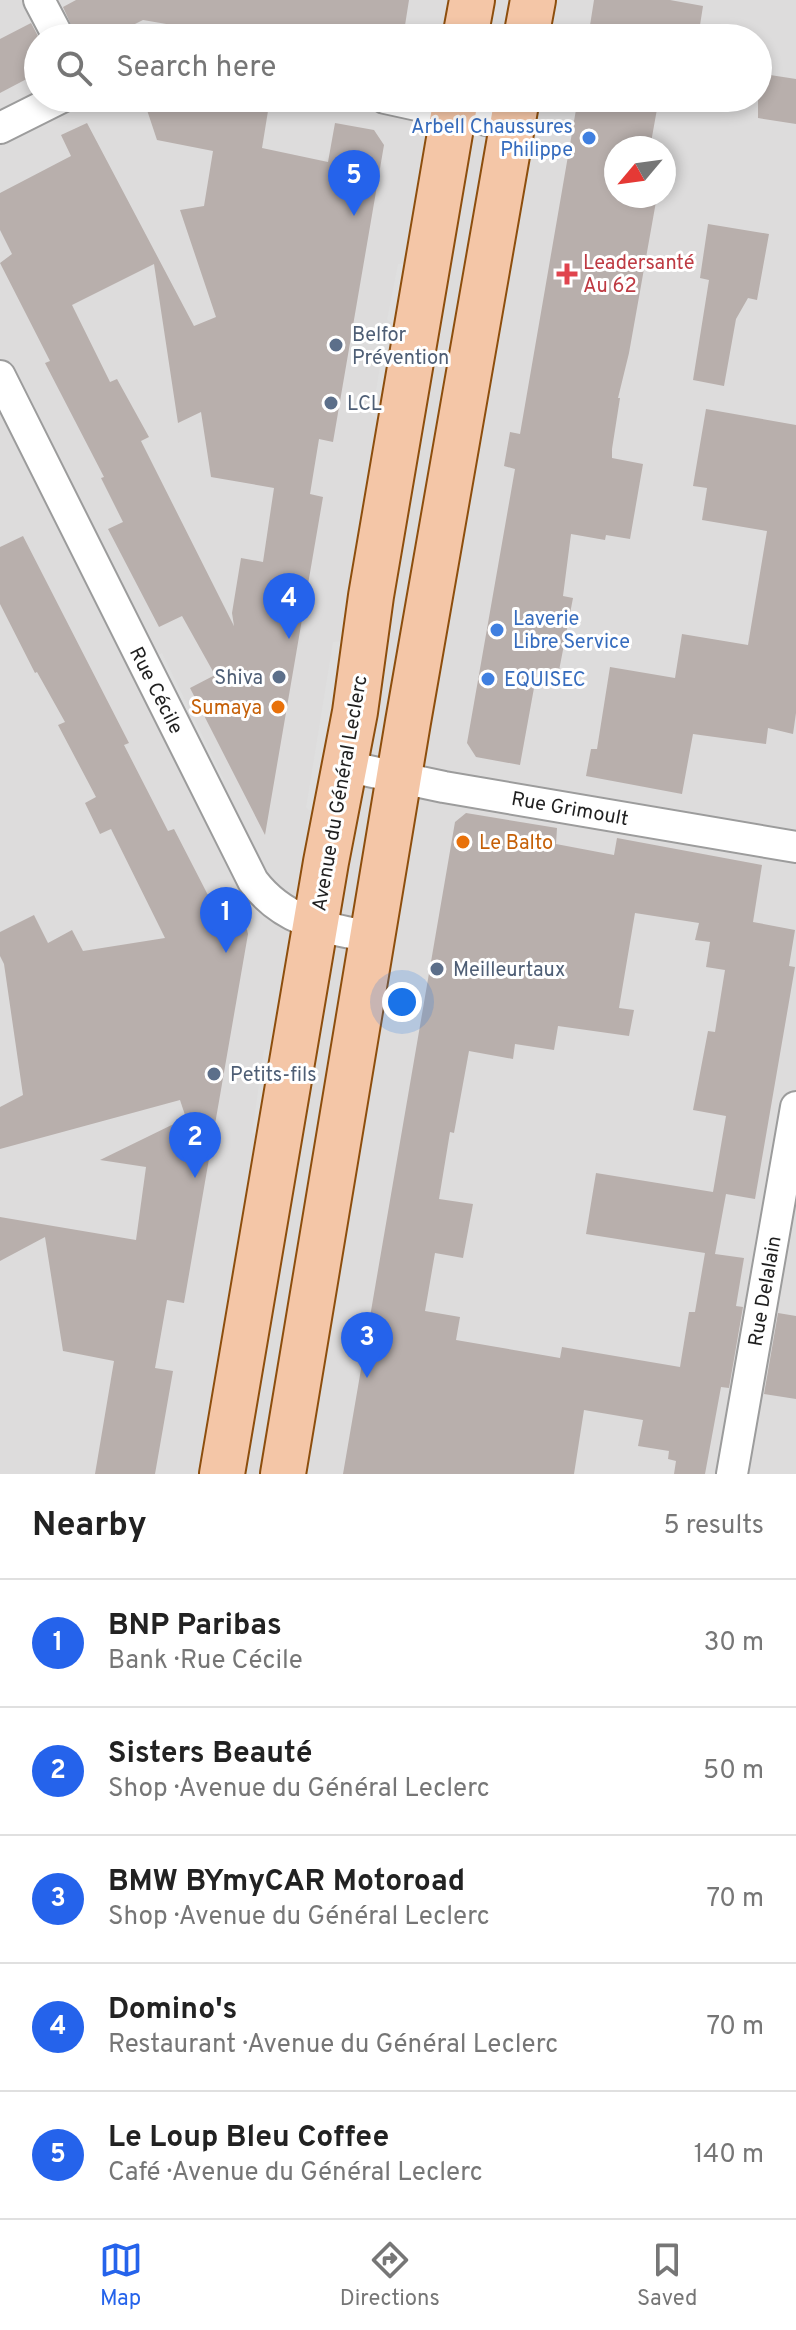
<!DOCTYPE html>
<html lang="en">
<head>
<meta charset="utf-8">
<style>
	body { margin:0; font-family:Overpass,sans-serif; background:#f6f6f6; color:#222 }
	.compass { position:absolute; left:604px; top:136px; width:72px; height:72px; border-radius:50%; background:#fff; box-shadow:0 4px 12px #0003; rotate:241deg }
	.you { position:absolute; left:402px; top:1002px; width:28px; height:28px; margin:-20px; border:6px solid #fff; border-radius:50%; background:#1a73e8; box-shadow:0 0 0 12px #1a73e833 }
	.badge { display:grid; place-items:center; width:52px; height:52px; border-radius:50%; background:#2563eb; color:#fff; font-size:26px; font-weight:700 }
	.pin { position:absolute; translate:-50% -66px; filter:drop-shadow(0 2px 4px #0008) }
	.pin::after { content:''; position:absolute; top:42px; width:28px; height:24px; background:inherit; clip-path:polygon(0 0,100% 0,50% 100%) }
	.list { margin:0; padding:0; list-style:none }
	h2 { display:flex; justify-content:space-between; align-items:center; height:104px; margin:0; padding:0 32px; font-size:34px }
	h2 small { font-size:26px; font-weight:400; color:#767676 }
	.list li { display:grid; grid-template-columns:52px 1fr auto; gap:24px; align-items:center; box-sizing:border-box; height:128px; padding:0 32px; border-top:2px solid #e0e0e0 }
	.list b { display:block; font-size:30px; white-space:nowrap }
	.list p { margin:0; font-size:26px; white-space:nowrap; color:#767676 }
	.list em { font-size:26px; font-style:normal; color:#767676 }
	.icon { flex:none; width:44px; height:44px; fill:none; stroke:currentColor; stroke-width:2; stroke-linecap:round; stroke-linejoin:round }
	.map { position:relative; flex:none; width:796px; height:1474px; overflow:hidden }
	.search { position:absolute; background:#fff; box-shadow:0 4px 12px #0003; left:24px; right:24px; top:24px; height:88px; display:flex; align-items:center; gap:20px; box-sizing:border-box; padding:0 28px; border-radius:44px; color:#767676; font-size:30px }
	.sheet { height:744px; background:#fff }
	nav { display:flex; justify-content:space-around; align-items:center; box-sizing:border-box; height:112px; border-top:2px solid #e0e0e0; background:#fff; font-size:22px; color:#767676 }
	nav a { display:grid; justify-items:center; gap:4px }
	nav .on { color:#2563eb }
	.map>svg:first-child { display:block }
</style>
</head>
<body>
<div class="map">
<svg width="796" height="1474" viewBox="0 0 796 1474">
	<rect width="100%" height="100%" fill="#efebe6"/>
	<!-- residential -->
	<path fill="#dddcdc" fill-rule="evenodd" d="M0,0H796V1474H0ZM38,38H758V98H38ZM616,148H664V196H616Z"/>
	<!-- parking -->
	<g fill="#dfdfdf">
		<path d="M408,263L398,325L387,320L398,264Z"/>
		<path d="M393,359L382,421L372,416L381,360Z"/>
		<path d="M345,641L325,752L314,813L306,808L333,642Z"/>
		<path d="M162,653L224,780L218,784L153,657Z"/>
		<path d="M275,1048L262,1137L252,1133L264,1050Z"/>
	</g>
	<!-- building -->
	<g fill="#b8afac" fill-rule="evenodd">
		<path d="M76,0H409L403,38H248L143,20L107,38H77L63,7Z"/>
		<path d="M594,0H670L703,6L698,38H671L636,32L635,38H588Z"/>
		<path d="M31,23L39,38L38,73L0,93V39Z"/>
		<path d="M758,73L796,79V124L758,118Z"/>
		<path d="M143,98H193L268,111L262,148L328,162L335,123L374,130L384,145L333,442L319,439L310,494L323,497L265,835L190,688L215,675L182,616L159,627L108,529L123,522L101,478L104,477L45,363L50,361L0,263L12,254L0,230V193L71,156L61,135L87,123L194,326L216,317L180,210L204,206L213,151L157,140ZM154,264L178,423L201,412L211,477L274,488L263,562L241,558L232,613L234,626L141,441L149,437L117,379L110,382L72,305Z"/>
		<path d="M578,98H659L650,148H616V196H657L629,353L618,398H620L612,449V458L643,464L630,539L606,535L605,540L571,534L563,596L573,598L557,681L536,677L520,765L476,757L467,743L515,469L504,466L510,432L520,434Z"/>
		<path d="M708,224L769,234L757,300L748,298L736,319L724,386L693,380L709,280L700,278Z"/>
		<path d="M706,409L796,425V713L793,734L768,728L766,744L693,734L682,794L586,776L591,749H597L610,667L675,678L682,634L748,645L767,531L702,520L707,488L693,486Z"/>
		<path d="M23,536L129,743L124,745L168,831L174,829L211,901L230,891L244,918L248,934L184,1303L167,1300L155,1368L173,1371L155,1474H95L114,1361L63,1351L45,1237L0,1261V1217L136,1240L146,1167L100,1160L186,1118L180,1100L0,1149V1107L23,1095L4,964L0,956V932L34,915L48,943L72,930L83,951L165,938L111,829L100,834L85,803L96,797L58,725L65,722L37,672L35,673L0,604V547Z"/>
		<path d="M466,813L557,828L556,844L614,855L617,838L762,865L753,922L795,930L789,966L795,967L755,1199L726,1194L715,1254L744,1258L736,1306L743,1307L729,1388L721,1387L705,1474H674L676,1461L668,1459L669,1451L638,1446L643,1420L584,1410L574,1474H343L455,822ZM635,913L699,923L695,940L710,942L706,967L725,970L715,1032L708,1031L693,1110L726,1116L713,1192L596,1173L586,1234L705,1253L695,1312H689L680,1367L562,1347L560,1358L456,1340L460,1317L425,1311L435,1253L463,1258L473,1204L439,1199L450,1132L454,1133L469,1051L513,1059L515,1044L554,1050L558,1026L629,1036L634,1010L619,1008Z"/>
		<path d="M778,1313L796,1316V1399L764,1394Z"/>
	</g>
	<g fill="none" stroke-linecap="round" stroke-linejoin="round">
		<!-- minor casing -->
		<g stroke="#9c9c9c" stroke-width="34">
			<g id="minor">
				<path d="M39,0L59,38"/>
				<path d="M385,98L513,126"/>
				<path d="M0,128L60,98"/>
				<path d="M0,376L253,881C284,922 325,928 372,937"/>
				<path d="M345,766L444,787L796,847"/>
				<path d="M732,1474L796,1107"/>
			</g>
		</g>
		<!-- primary casing -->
		<g stroke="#8d4e0d" stroke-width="48">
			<g id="primary">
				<path d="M465,38L472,0"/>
				<path d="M526,38L533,0"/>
				<path d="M222,1474L326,862L355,712L371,596L456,98"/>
				<path d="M283,1474L408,722L517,98"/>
			</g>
		</g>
		<!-- minor -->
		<use href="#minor" stroke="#fff" stroke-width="30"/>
		<!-- primary -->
		<use href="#primary" stroke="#f4c6a7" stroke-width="44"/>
	</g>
	<!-- markers -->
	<g fill="#3f7fe0" stroke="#fff" stroke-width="3">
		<circle cx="589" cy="138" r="8"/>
		<circle cx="497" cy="630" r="8"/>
		<circle cx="488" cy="679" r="8"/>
	</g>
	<path fill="#e0444e" stroke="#fff" stroke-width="3" d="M563 262h8v8h8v8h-8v8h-8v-8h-8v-8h8z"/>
	<g fill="#5c6f8a" stroke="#fff" stroke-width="3">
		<circle cx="336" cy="345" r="8"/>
		<circle cx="331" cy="403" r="8"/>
		<circle cx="279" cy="677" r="8"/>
		<circle cx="437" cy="969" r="8"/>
		<circle cx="214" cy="1074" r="8"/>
	</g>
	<g fill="#e8710a" stroke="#fff" stroke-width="3">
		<circle cx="278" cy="707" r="8"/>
		<circle cx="463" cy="842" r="8"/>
	</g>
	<g text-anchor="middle" stroke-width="6" stroke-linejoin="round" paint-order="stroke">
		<!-- shop labels -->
		<g font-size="20" fill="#366cbe" stroke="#fff" text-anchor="start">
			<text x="573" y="133" text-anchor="end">Arbell Chaussures<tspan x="573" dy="23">Philippe</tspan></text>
			<text x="513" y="625">Laverie<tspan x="513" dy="23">Libre Service</tspan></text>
			<text x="504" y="686">EQUISEC</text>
		</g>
		<!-- health labels -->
		<g font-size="20" fill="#be3a42" stroke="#fff" text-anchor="start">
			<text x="583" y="269">Leadersanté<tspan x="583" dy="23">Au 62</tspan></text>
		</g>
		<!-- service labels -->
		<g font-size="20" fill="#4e5e75" stroke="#fff" text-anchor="start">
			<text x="352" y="341">Belfor<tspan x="352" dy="23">Prévention</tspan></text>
			<text x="347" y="410">LCL</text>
			<text x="263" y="684" text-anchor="end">Shiva</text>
			<text x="453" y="976">Meilleurtaux</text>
			<text x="230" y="1081">Petits-fils</text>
		</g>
		<!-- street labels -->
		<g font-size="20" fill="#1f1f1f" stroke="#fff">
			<text transform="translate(157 690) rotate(63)" y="7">Rue Cécile</text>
			<text transform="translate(339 793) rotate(-80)" y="7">Avenue du Général Leclerc</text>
			<text transform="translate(570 808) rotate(10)" y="7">Rue Grimoult</text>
			<text transform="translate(764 1291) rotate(-80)" y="7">Rue Delalain</text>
		</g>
		<!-- food labels -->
		<g font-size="20" fill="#c56008" stroke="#fff" text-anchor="end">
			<text x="262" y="714">Sumaya</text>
			<text x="479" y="849" text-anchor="start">Le Balto</text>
		</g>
	</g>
</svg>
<svg class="compass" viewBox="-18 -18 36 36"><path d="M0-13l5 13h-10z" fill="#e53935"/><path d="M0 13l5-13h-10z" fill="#767676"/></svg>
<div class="you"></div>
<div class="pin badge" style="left:226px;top:953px">1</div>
<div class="pin badge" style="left:195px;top:1178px">2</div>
<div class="pin badge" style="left:367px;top:1378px">3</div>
<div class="pin badge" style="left:289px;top:639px">4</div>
<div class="pin badge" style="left:354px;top:216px">5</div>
<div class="search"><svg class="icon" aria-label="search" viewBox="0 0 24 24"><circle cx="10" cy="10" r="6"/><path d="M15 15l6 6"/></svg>Search here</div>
</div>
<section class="sheet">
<h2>Nearby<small>5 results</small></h2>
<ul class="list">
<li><span class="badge">1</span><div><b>BNP Paribas</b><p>Bank · Rue Cécile</p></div><em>30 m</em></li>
<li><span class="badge">2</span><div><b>Sisters Beauté</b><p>Shop · Avenue du Général Leclerc</p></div><em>50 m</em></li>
<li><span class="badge">3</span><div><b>BMW BYmyCAR Motoroad</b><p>Shop · Avenue du Général Leclerc</p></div><em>70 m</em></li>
<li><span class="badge">4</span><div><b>Domino's</b><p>Restaurant · Avenue du Général Leclerc</p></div><em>70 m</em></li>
<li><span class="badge">5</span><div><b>Le Loup Bleu Coffee</b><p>Café · Avenue du Général Leclerc</p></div><em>140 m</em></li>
</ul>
</section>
<nav>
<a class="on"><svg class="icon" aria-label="map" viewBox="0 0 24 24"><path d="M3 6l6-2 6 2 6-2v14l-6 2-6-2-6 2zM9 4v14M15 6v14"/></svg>Map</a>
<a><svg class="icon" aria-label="directions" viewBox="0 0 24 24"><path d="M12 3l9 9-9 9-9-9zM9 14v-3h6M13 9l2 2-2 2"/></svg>Directions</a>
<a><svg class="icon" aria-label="saved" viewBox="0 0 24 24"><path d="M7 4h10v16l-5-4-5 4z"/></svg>Saved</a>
</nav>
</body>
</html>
